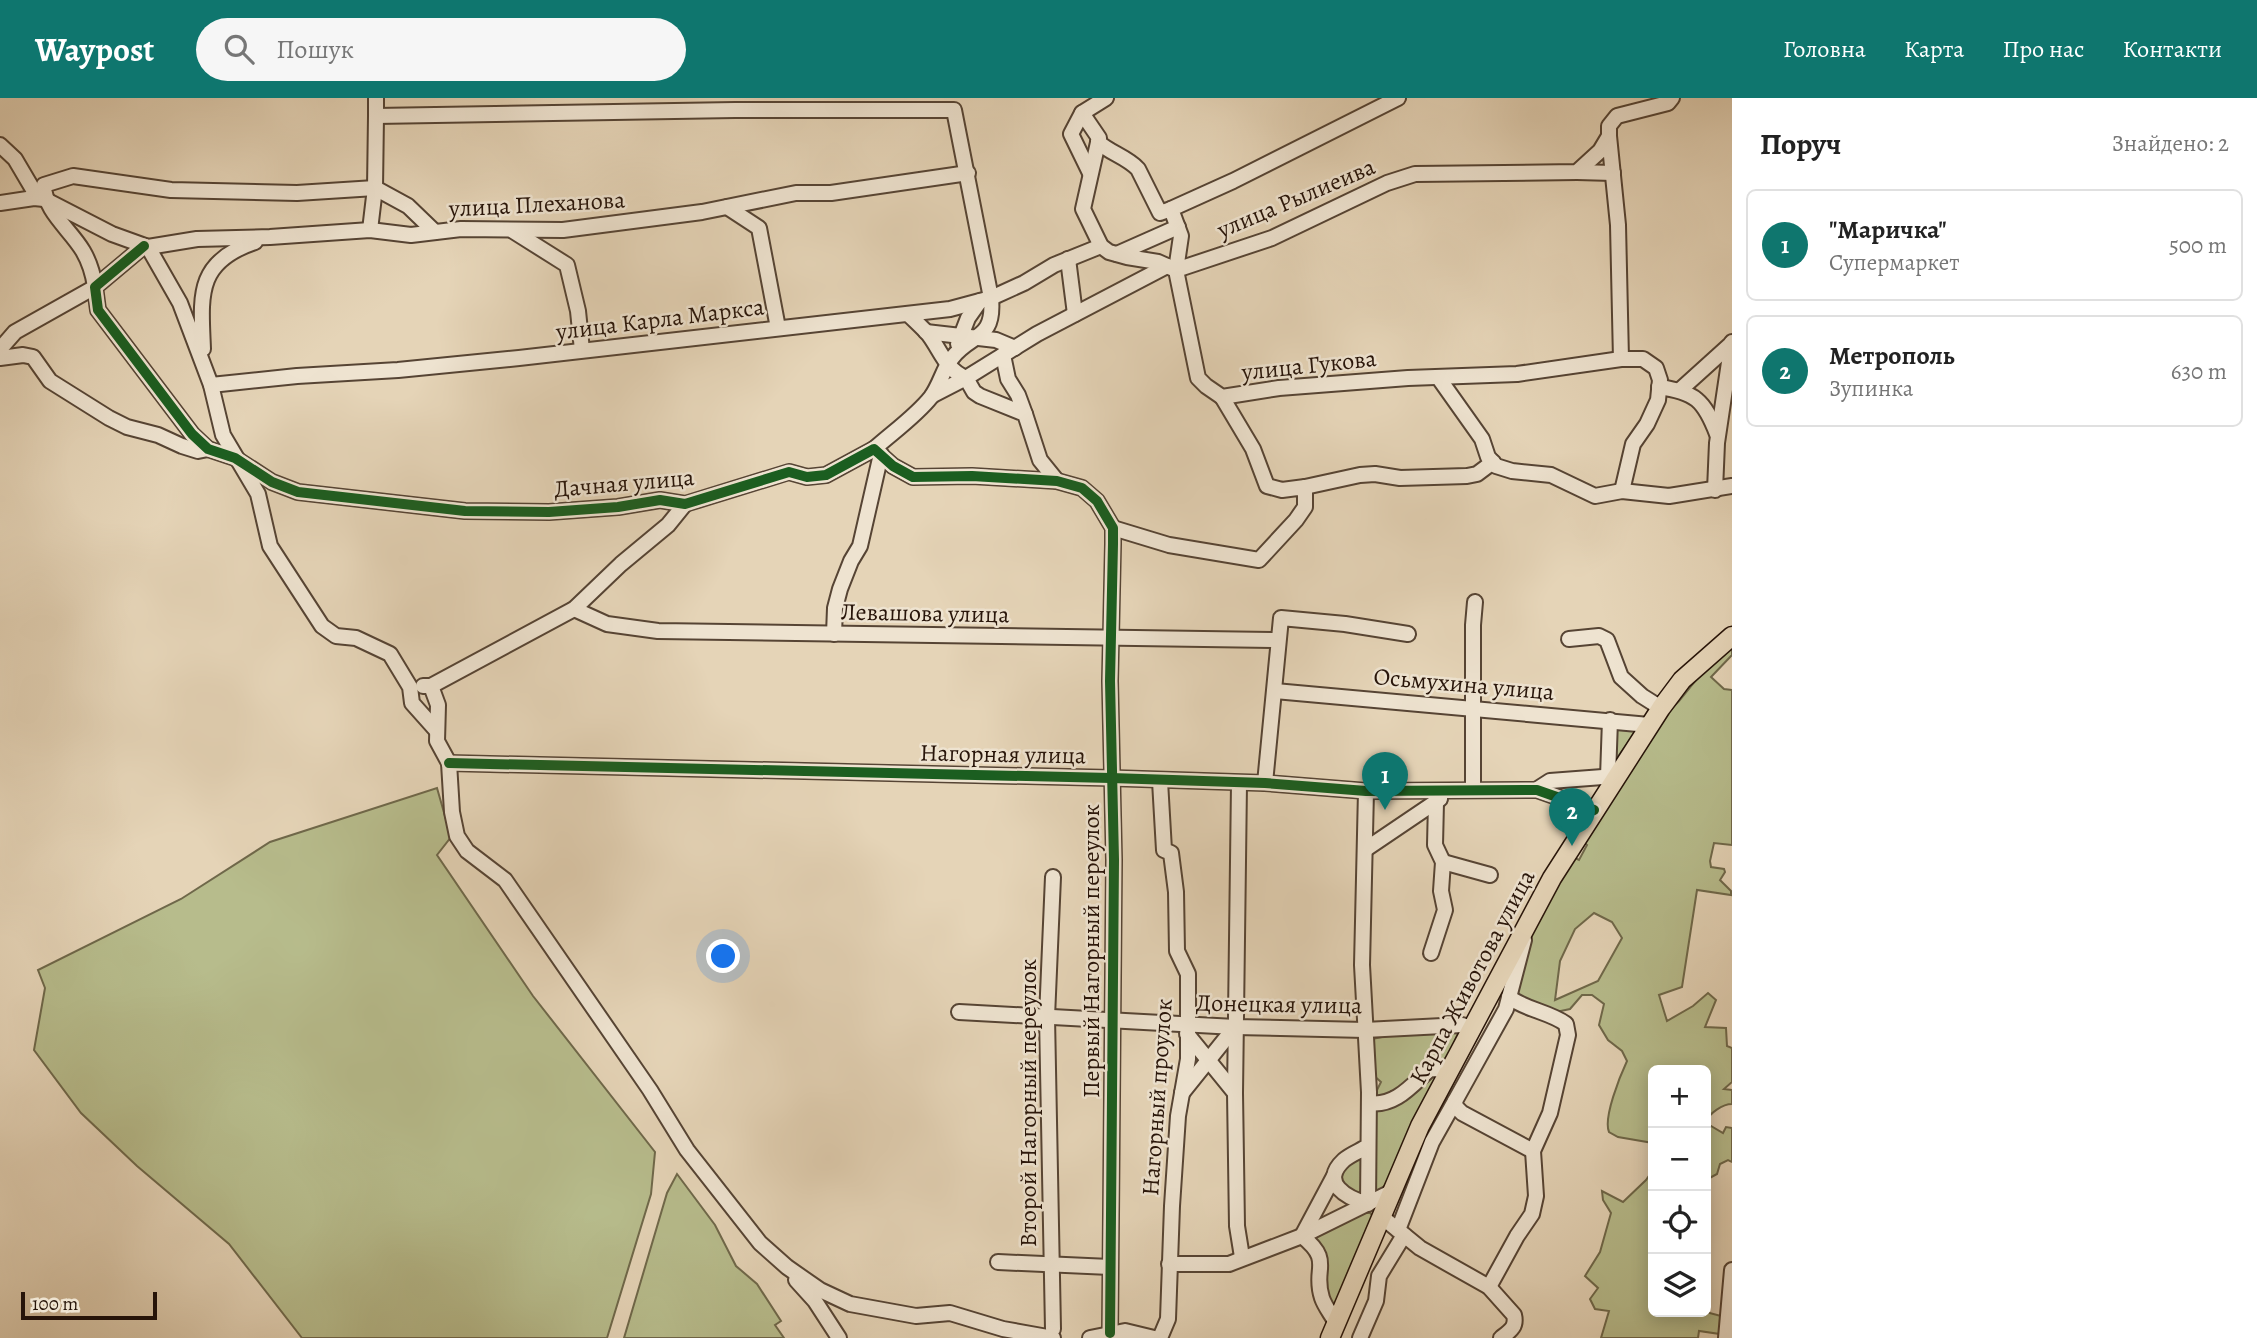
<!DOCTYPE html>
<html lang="uk">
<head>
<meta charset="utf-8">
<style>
	body { margin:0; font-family:Alegreya,serif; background:#f6f6f6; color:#222 }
	.controls { position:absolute; right:21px; bottom:21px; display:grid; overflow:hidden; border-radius:10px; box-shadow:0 4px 18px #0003 }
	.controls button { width:63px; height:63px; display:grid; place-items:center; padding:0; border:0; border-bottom:2px solid #e0e0e0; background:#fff; color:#222; font:35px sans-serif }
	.scale { position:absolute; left:21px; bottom:18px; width:136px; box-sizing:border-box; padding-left:7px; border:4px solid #271409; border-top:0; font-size:19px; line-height:24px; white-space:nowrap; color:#271409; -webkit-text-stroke:5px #eee3d0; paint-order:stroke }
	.you { position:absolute; left:724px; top:859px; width:24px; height:24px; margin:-18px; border:5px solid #fff; border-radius:50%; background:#1a73e8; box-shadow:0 0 0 10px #1a73e833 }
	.badge { display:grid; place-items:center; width:46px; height:46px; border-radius:50%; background:#0f766e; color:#fff; font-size:23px; font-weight:700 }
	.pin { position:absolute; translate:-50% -58px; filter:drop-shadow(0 2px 4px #0008) }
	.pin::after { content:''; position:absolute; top:37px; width:24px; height:21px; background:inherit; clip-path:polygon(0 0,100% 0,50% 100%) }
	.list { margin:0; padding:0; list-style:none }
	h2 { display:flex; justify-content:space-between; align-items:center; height:91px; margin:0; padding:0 28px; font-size:30px }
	h2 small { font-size:23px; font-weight:400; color:#767676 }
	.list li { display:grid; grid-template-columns:46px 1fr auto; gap:21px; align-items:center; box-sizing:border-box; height:112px; margin:0 14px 14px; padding:0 14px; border:2px solid #e0e0e0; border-radius:10px }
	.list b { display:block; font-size:26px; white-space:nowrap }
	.list p { margin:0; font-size:23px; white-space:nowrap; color:#767676 }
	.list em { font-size:23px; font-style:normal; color:#767676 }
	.icon { flex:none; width:38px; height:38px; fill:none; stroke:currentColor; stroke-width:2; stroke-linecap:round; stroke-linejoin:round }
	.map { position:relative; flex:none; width:1732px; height:1240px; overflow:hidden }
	header { display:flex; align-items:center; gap:42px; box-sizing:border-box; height:98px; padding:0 35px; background:#0f766e; color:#fff }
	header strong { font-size:33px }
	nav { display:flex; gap:38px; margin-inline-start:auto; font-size:24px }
	.search { width:490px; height:63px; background:#f6f6f6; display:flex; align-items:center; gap:18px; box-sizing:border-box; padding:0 24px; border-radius:38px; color:#767676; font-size:26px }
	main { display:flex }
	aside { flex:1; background:#fff }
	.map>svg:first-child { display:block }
</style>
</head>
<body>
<header>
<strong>Waypost</strong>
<div class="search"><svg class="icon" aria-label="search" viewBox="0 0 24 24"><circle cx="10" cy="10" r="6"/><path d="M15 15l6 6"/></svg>Пошук</div>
<nav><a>Головна</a><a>Карта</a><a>Про нас</a><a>Контакти</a></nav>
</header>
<main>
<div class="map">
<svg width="1732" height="1240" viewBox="0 0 1732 1240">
	<rect width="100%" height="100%" fill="#e5d4b7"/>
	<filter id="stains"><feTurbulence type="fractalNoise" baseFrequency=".00286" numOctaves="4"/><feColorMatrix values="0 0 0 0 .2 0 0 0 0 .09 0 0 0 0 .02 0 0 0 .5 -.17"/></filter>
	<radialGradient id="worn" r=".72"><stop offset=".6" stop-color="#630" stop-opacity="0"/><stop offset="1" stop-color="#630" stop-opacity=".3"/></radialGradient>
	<!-- green -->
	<g fill="#b7bc8c" stroke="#6f684a" stroke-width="2" fill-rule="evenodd">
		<path d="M1732,547V557L1711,579L1724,591L1732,592V747L1714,745L1710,763L1711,769L1724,771L1725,774L1720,782L1731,793V797L1697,792L1682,889L1659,897L1667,923L1693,908L1708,895L1716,902L1705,929L1726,930L1727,948L1732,950V984L1724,991L1732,992V1006C1723,1006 1709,1015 1706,1024V972H1653V1045L1618,1039L1609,1034C1603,1020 1620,978 1627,963L1622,953L1608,942L1599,927L1604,906L1592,897H1582L1570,911L1556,914L1516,898L1531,829L1573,759L1579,762L1587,747L1582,743L1651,632L1679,603L1704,572ZM1594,815L1612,824L1622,840L1598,883L1555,902L1560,863L1575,831Z"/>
		<path d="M1621,627L1639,629L1612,667L1613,632Z"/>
		<path d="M437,690L451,739L437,757L533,898L655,1054L651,1096L607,1240H302L229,1146L137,1068L81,1015L34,952L45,890L38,872L181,801L270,744Z"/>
		<path d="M1459,933L1448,959L1433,967L1398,995L1391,993L1382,1001L1373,1000L1381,984L1372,976V941L1402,935Z"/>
		<path d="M1428,976L1439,978L1387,1084L1382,1091L1374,1094L1372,1008Z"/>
		<path d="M1706,1025L1723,1035L1726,1029L1732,1030V1064L1728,1062L1720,1066L1717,1076L1706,1082Z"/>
		<path d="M1364,1053L1363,1101L1342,1092L1339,1072Z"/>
		<path d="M1653,1072V1140L1650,1150L1653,1156V1214H1706L1721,1218L1720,1236L1699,1233L1698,1240H1601L1609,1213L1595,1211L1590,1201L1598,1190L1585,1178L1600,1154L1611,1115L1603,1102L1602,1093L1623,1104L1646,1082Z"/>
		<path d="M677,1076L715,1127L736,1168L757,1186L781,1223L775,1227L784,1240H624L667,1095Z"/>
		<path d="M1363,1115H1370L1374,1119L1334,1215L1328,1206L1311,1139Z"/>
	</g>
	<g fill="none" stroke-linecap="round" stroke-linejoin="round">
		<!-- minor casing -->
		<g stroke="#564434" stroke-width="18">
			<g id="minor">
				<path d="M376,0V18L735,12H954L991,200C995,243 971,235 952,260C943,271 940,287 931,299C916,318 893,334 874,351"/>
				<path d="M1398,0L1233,83L1171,111L1181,138L1176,172L1272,140L1387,85L1415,76L1577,74L1600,53L1609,38L1618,127L1621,261"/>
				<path d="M1082,15L1099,40L1083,111L1101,148L1109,154L1127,159L1158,164L1176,172L1198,280L1206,288L1222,299L1279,290L1408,280L1517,276L1621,261H1643L1656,270L1660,282L1658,302L1647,326L1633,346L1622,393"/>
				<path d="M1609,38V28L1617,18L1668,5L1672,0"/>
				<path d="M1098,44C1110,55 1127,59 1138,71L1160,115L1171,111"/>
				<path d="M0,47L15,61L38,100"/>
				<path d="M1577,74L1613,75"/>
				<path d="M1090,75L1071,36L1082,15L1106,0"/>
				<path d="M0,105L34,100L44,101L112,136L148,149L180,205L211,287L223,337L258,396L270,448L322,528L336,538L356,540L390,556L410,589L412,605L437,633"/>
				<path d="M727,109L759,130L778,230"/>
				<path d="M370,132L375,90L376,18"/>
				<path d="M513,133L567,167L578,213L582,252"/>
				<path d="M144,148L95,189L98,212L192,336L208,351L235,360L272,384L298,394L465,413L549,414L618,409L660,402L685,406L789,374L807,379L826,377L874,351L893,368L913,379L972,378L1057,383L1082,390L1097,403L1113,430V446L1110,583L1114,762L1110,1235"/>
				<path d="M148,149L197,141L270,139L370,132L411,137L461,131L563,132L702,114L796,95H831L968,75"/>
				<path d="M1117,156L1178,129"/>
				<path d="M1068,161L1075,216"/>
				<path d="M908,216C915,223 923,230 929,237C941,253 946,272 966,280"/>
				<path d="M926,234L996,242L1015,250"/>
				<path d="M958,246L968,220L980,203"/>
				<path d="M0,251L15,234L95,189C93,175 90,165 83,153C70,131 44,113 44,87L73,78L171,92L297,95L375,90L408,108L435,134"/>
				<path d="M203,251C201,199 195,164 255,144"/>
				<path d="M1003,257L1008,281L1018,297L1025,316"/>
				<path d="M0,260L23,257L33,259L50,283L109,320L127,329L158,337L182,348L198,353L208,351"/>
				<path d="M1438,279L1482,341L1488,359L1496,368L1512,373L1551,377L1595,398L1622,393L1669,398L1732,388"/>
				<path d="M211,287L297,278L398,272L519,260L950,211L991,200L1024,185L1054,167L1101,148"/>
				<path d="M1659,289C1695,294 1704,302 1717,336"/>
				<path d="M1680,292L1732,245"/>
				<path d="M933,297L966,280"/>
				<path d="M1057,383L1040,362L1025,316L980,298L974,294L966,280L1037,236L1167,168"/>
				<path d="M1305,389L1360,377L1375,376L1400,380L1467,378L1477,376L1493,364"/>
				<path d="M1715,392L1717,345L1732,244"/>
				<path d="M1113,430L1169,447L1259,462L1296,422L1305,409V389L1282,392L1267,388L1253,351L1222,299"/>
				<path d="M574,511L607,526L658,533L1278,542"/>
				<path d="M834,536L835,510L840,491L851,463L860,448L881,356"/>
				<path d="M1569,541L1599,538L1607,542L1621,579L1642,598L1661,610"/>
				<path d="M423,588H431L574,511L621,466L668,427L685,406"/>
				<path d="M431,588L438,607L437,643L449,665L452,714L457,738L467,753L505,782L650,992L687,1052L760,1145L787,1169L820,1192L850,1206L916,1218L950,1215L1003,1231L1053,1240"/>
				<path d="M1275,593L1649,627"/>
				<path d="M449,665L1111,680L1265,685L1366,693L1537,692L1594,712"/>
				<path d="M1608,679L1610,622"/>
				<path d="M1265,685L1281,520L1345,526L1408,536"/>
				<path d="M1239,686L1235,995L1237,1128L1242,1159"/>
				<path d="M1473,692V527L1475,504"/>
				<path d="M1536,692L1550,683L1616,678"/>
				<path d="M1366,693L1362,867L1369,994L1368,1106C1347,1100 1319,1085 1344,1062C1351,1056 1360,1053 1368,1048"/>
				<path d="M1366,751L1440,701"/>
				<path d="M1443,764L1490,777"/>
				<path d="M1524,842L1506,911L1455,1003L1456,1009L1462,1015L1533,1053"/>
				<path d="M1431,855L1445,812L1441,793L1443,764L1435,747L1436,704"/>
				<path d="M959,914L1235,929L1365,932L1462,927L1471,930"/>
				<path d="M1187,936L1235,995"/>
				<path d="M1182,995L1235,929"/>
				<path d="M1369,1005C1395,1009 1412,987 1430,971L1449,972"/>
				<path d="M1334,1078L1302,1138C1334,1164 1312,1170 1322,1200C1325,1209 1332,1217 1336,1225"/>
				<path d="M1382,1119L1420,1150L1489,1189L1514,1217C1517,1229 1510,1233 1501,1240"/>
				<path d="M1398,1132L1432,1044L1455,1003"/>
				<path d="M998,1164L1110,1169"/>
				<path d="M1169,1166H1229L1302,1138L1391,1094"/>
				<path d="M796,1182L815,1203L839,1240"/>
				<path d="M1489,1189L1517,1138L1532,1116L1536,1098L1533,1053L1550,1015L1568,937L1566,926C1550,914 1526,912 1509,899"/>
				<path d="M1053,1231L1047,919L1053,779"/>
				<path d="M1090,1240L1125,1233L1154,1240"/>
				<path d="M1160,1240L1168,1221L1172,1108L1178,1018L1188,961V876L1177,853L1176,794L1171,755L1164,752L1160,683"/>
				<path d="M1360,1240L1376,1203L1379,1178L1404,1137"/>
				<path d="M1726,1240L1732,1172"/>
			</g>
		</g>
		<!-- major casing -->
		<g stroke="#271409" stroke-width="21">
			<path id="major" d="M1330,1240L1420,1028L1552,780L1661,610L1682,582L1732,538"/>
		</g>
		<!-- minor -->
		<use href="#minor" stroke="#eee3d0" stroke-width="14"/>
		<!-- major -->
		<use href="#major" stroke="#e5d4b7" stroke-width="18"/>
		<!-- cycleway casing -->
		<g stroke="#eee3d0" stroke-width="15">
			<g id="cycleway">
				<path d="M144,148L95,189L98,212L192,336L208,351L235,360L272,384L298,394L465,413L549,414L618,409L660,402L685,406L789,374L807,379L826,377L874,351L893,368L913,379L972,378L1057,383L1082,390L1097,403L1113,430V446L1110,583L1114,762L1110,1235"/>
				<path d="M449,665L1111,680L1265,685L1366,693L1537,692L1594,712"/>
			</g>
		</g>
		<!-- cycleway -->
		<use href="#cycleway" stroke="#1b5e20" stroke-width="10"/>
	</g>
	<g text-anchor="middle" stroke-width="5" stroke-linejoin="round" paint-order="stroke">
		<!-- street labels -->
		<g font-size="24" fill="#271409" stroke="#eee3d0">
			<text transform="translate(1296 100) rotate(-23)" y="8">улица Рылиеива</text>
			<text transform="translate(537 106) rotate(-3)" y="8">улица Плеханова</text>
			<text transform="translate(660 221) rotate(-7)" y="8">улица Карла Маркса</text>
			<text transform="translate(1309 267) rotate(-6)" y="8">улица Гукова</text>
			<text transform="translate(624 385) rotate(-5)" y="8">Дачная улица</text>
			<text transform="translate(925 515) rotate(1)" y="8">Левашова улица</text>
			<text transform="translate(1464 586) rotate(5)" y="8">Осьмухина улица</text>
			<text transform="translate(1003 656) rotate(1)" y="8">Нагорная улица</text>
			<text transform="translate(1091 853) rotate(-90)" y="8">Первый Нагорный переулок</text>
			<text transform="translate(1472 879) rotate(-62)" y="8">Карпа Животова улица</text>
			<text transform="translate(1279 906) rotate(1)" y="8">Донецкая улица</text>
			<text transform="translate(1157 999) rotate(-86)" y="8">Нагорный проулок</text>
			<text transform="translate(1028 1005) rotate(-90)" y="8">Второй Нагорный переулок</text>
		</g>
	</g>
	<rect width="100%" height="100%" filter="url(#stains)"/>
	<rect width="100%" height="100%" fill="url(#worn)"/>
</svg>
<div class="controls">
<button>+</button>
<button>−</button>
<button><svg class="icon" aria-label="locate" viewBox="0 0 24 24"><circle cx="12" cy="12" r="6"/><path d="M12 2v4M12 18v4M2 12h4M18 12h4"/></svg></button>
<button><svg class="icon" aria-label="layers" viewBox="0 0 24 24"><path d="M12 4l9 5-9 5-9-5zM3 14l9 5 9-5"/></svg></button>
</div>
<div class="scale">100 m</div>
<div class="you"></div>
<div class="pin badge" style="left:1385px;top:712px">1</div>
<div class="pin badge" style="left:1572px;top:748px">2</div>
</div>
<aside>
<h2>Поруч<small>Знайдено: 2</small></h2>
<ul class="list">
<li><span class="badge">1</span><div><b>&quot;Маричка&quot;</b><p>Супермаркет</p></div><em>500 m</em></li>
<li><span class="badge">2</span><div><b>Метрополь</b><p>Зупинка</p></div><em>630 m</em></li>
</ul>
</aside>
</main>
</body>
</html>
